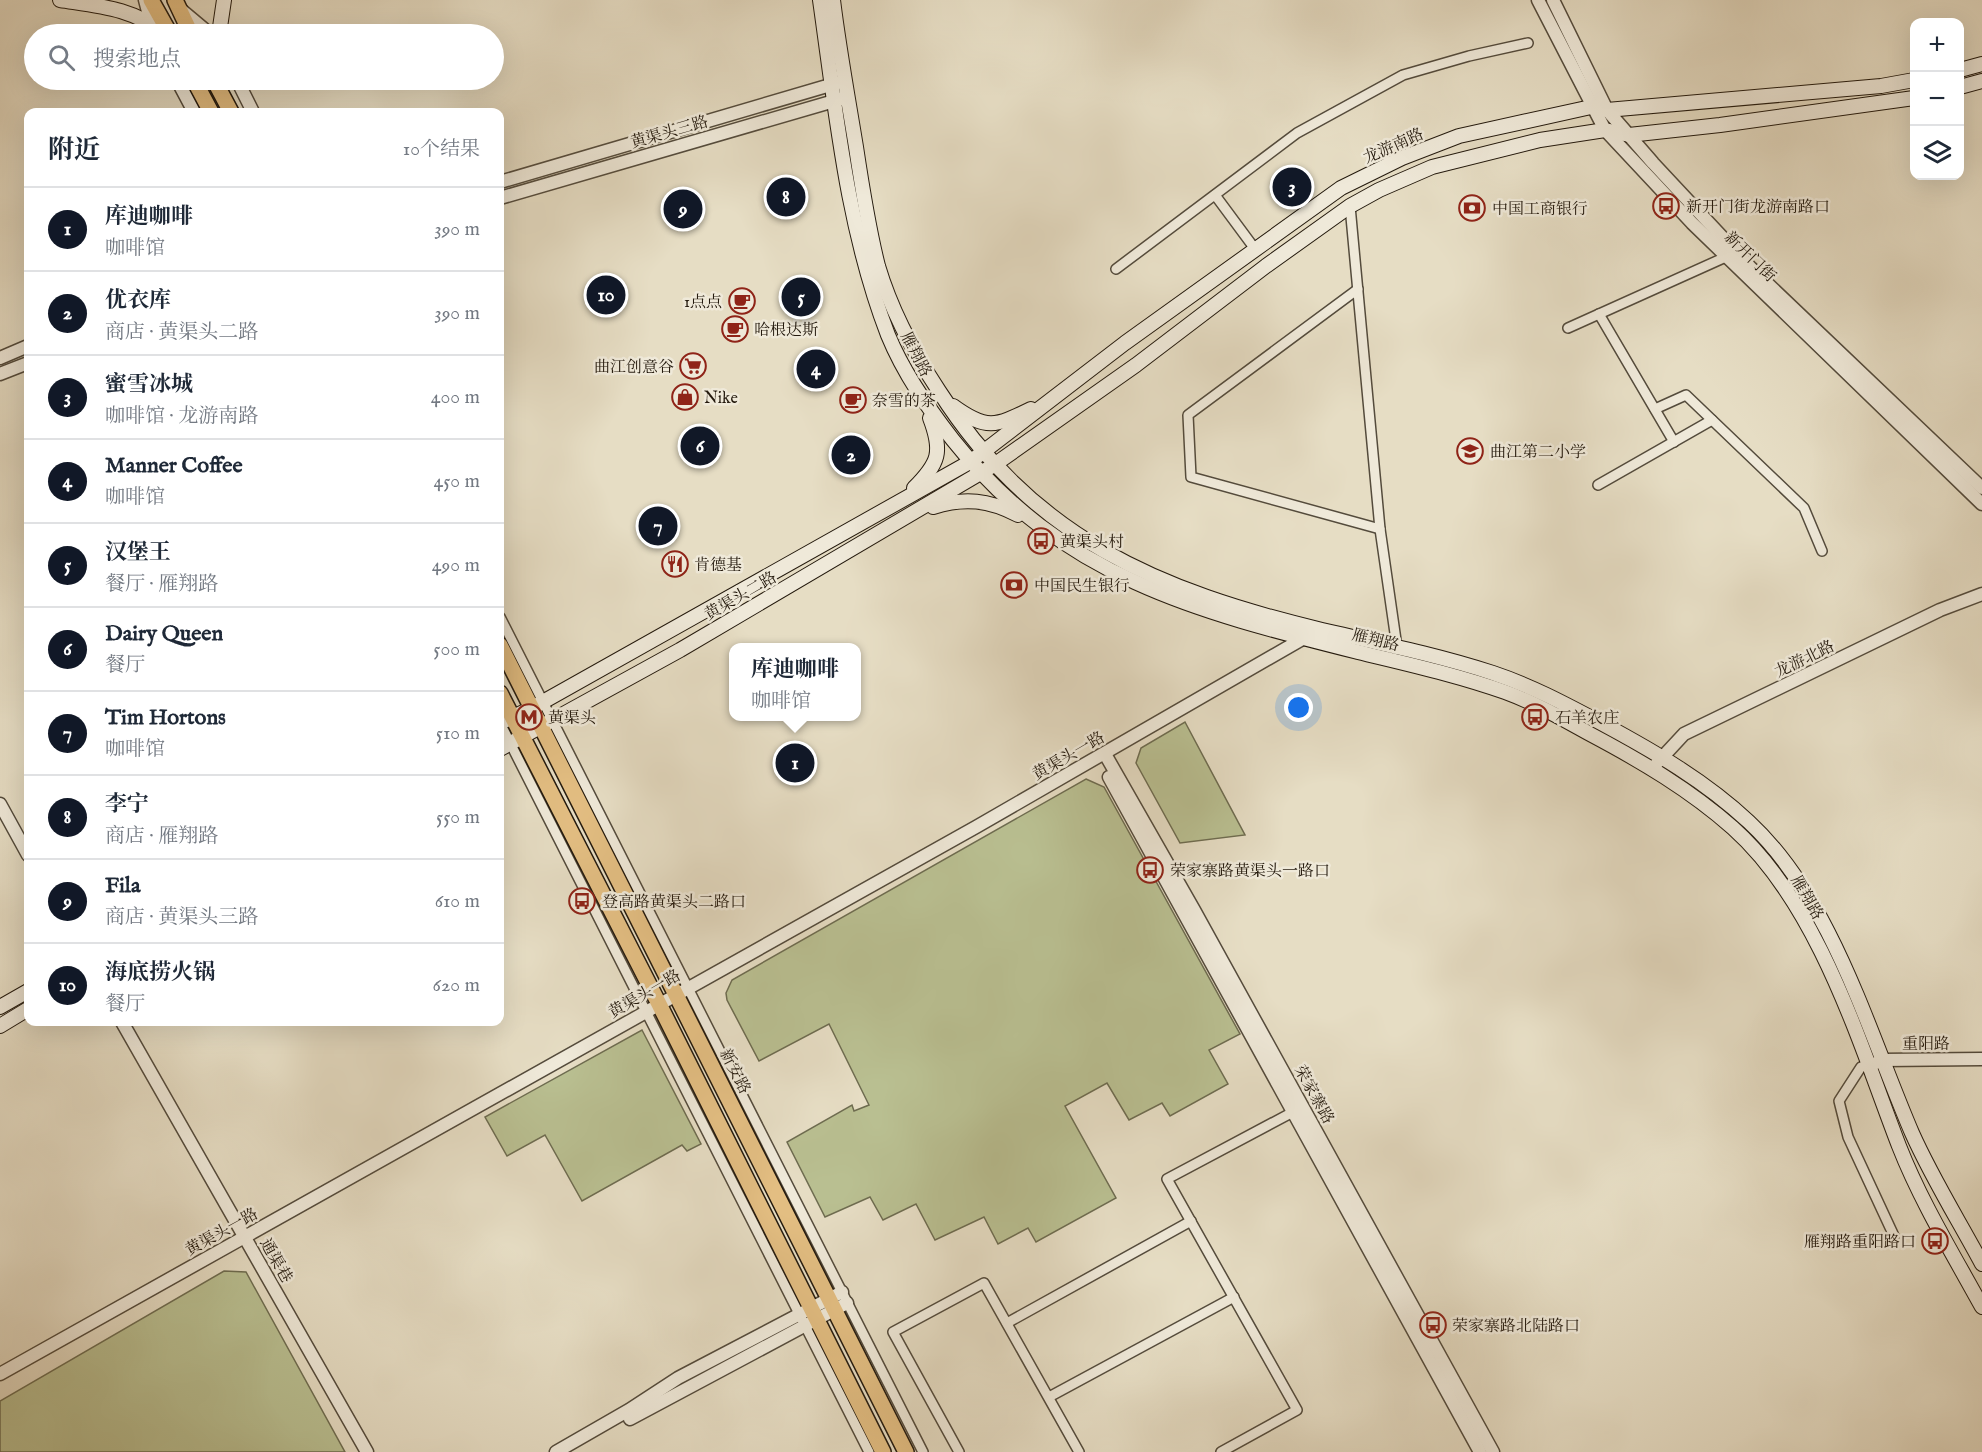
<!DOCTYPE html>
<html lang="zh">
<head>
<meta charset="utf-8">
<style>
	body { margin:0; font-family:"IM FELL English","Noto Serif SC",serif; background:#f6f6f7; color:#1f2937 }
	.controls { position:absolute; right:18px; top:18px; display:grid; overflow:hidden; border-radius:12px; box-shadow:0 6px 24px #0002 }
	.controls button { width:54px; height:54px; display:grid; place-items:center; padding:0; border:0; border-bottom:2px solid #e0e1e3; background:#fff; color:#1f2937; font:30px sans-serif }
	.you { position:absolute; left:1299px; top:708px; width:21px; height:21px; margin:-15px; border:4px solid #fff; border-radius:50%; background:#1a73e8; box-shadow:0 0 0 9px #1a73e833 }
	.badge { display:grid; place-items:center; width:39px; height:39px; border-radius:50%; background:#111827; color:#fff; font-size:20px; font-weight:700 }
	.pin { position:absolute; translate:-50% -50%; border:3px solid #fff; box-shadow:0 2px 6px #0006 }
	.popup { position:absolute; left:729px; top:643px; width:132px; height:78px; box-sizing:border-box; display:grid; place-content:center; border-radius:12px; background:#fff; filter:drop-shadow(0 2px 4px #0005); font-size:20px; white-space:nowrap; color:#747a83 }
	.popup b { font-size:22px; color:#1f2937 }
	.popup::after { content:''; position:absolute; left:50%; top:100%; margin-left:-12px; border:12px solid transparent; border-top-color:#fff }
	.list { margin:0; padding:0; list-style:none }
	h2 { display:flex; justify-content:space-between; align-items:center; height:78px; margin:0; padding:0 24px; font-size:26px }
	h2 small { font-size:20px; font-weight:400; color:#747a83 }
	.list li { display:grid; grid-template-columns:39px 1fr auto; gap:18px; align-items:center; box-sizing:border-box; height:84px; padding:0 24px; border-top:2px solid #e0e1e3 }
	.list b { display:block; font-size:22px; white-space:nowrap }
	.list p { margin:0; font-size:20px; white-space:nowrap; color:#747a83 }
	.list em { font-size:20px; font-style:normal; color:#747a83 }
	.icon { flex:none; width:33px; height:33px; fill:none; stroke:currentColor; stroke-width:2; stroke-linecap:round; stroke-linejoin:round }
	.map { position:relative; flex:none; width:1982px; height:1452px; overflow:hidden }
	.search { position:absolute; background:#fff; box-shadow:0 6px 24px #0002; left:24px; top:24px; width:480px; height:66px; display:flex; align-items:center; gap:15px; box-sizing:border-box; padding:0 21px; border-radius:33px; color:#747a83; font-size:22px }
	.panel { position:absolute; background:#fff; box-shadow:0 6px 24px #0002; left:24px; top:108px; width:480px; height:918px; border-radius:12px }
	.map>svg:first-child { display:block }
</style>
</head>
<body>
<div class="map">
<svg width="1982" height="1452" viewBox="0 0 1982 1452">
	<rect width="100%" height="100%" fill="#e6ddc4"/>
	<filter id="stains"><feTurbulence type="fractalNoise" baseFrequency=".00333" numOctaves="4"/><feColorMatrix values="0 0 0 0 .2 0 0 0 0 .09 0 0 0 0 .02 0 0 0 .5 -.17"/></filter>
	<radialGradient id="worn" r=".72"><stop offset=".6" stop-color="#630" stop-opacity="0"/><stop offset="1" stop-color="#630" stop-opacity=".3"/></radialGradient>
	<!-- green -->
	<g fill="#b9bf91" stroke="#6e6c50" stroke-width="1.5">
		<path d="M1185,722L1245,835L1180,843L1136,763L1141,748Z"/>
		<path d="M1086,779L1104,787L1240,1034L1209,1050L1228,1084L1170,1116L1162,1103L1129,1120L1107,1083L1065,1106L1116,1198L1036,1242L1028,1228L998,1244L984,1217L935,1240L916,1204L883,1220L870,1197L825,1217L787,1142L852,1105L854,1111L869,1105L829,1024L759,1061L727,1000L726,993L732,980Z"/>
		<path d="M642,1030L701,1144L687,1151L682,1145L582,1201L545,1135L507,1156L485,1117Z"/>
		<path d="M224,1271L246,1272L345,1452H0V1401Z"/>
	</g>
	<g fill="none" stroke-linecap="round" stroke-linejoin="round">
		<!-- minor casing -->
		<g stroke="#544b3c" stroke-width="12">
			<g id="minor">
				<path d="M1215,195L1255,249"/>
				<path d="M1350,206L1380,529L1397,647"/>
				<path d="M1116,269L1297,133L1403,75L1469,56L1528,43"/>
				<path d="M1358,289L1188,415L1191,477L1380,529"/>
				<path d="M1599,314L1674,442"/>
				<path d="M1568,328L1728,256"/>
				<path d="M1655,409L1686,395L1804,508L1822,551"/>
				<path d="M1598,485L1712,420"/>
				<path d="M500,617L923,1452"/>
				<path d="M500,723L869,1452"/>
				<path d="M1871,1065L1861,1067L1839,1101L1848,1137L1894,1236"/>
				<path d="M1007,1323L1191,1221"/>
				<path d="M1049,1397L1234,1297"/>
				<path d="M959,1452L893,1332L984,1283L1079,1452"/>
				<path d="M1221,1452L1297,1410L1167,1179L1293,1112"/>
			</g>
		</g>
		<!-- tertiary casing -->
		<g stroke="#544b3c" stroke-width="15">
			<g id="tertiary">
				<path d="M145,0L153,31"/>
				<path d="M1538,0L1605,130L1692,223L1982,504"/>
				<path d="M1553,0L1607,110L1653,163L1751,268L1982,488"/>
				<path d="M179,8L210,34"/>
				<path d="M177,80L194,112"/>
				<path d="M237,80L253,112"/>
				<path d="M500,182L844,81"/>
				<path d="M500,198L841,99"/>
				<path d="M0,358L28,346"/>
				<path d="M0,374L28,363"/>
				<path d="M1105,754L1194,910L1493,1452"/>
				<path d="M1657,763L1684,734L1940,610L1982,594"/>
				<path d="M1109,777L1480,1452"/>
				<path d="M0,804L28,855"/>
				<path d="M122,1022L367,1452"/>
				<path d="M1876,1063L1882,1060L1982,1059"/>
				<path d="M0,1374L976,827L1304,638"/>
				<path d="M630,1419L847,1303"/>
				<path d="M556,1452L629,1410L678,1378L842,1292"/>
			</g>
		</g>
		<!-- secondary casing -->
		<g stroke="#241a0e" stroke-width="16">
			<g id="secondary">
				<path d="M60,0C99,6 133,8 165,34"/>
				<path d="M820,0C836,112 847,229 888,335C904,374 928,408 953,440C1063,578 1195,611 1358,652C1407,664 1457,675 1505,692C1535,703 1563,719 1590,734C1641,761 1690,790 1733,828C1819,905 1859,1042 1899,1146C1921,1202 1953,1254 1982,1307"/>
				<path d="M833,0C839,49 848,98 856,147C862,187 868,227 878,266C891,310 914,353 939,391C1032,538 1159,591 1322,630C1379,643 1438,655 1493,673C1532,686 1567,705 1603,724C1655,752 1705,781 1749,822C1832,899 1868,1031 1912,1133C1932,1178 1959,1221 1982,1264"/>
				<path d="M219,34L224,0"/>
				<path d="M1960,70L1982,64"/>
				<path d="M1960,87L1982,81"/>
				<path d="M953,406C987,431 996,426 1031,409"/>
				<path d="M914,488C939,463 943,452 930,418"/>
				<path d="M933,507C965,497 989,500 1018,515"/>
				<path d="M500,723L532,708L970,462L1125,343L1341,188L1402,158L1459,136L1591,107L1607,110L1881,86L1914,80"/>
				<path d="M500,749L680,650L994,465L1136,365L1266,266L1350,206L1379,190L1432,167L1540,140L1605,130L1629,135L1720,125L1914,98"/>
				<path d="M0,1007L28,991"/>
				<path d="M0,1026L28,1009"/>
			</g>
		</g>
		<!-- primary casing -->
		<g stroke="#241a0e" stroke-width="18">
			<g id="primary">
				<path d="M151,0L170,34"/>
				<path d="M175,0L191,34"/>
				<path d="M194,80L211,112"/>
				<path d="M214,80L231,112"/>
				<path d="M500,645L906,1452"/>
				<path d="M500,693L659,1004L883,1452"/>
			</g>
		</g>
		<!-- minor -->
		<use href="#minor" stroke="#efe9d9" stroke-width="9"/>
		<!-- tertiary -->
		<use href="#tertiary" stroke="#efe9d9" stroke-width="12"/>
		<!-- secondary -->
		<use href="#secondary" stroke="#efe9d9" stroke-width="14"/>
		<!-- primary -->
		<use href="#primary" stroke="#e3be82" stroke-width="15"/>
	</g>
	<!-- icons -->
	<defs>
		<g id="bus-ring" transform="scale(1.35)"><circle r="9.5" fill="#efe9d9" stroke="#8f2418" stroke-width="1.5"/><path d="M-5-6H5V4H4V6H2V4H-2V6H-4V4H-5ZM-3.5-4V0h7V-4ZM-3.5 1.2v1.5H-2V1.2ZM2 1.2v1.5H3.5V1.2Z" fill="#8f2418"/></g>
		<g id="bank-ring" transform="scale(1.35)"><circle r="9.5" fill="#efe9d9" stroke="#8f2418" stroke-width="1.5"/><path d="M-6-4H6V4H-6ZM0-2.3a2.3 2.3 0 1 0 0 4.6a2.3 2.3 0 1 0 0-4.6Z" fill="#8f2418"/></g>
		<g id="cafe-ring" transform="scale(1.35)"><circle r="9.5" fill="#efe9d9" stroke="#8f2418" stroke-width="1.5"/><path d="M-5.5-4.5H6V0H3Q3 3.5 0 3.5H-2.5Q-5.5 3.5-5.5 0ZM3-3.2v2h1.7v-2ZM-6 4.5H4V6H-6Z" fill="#8f2418"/></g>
		<g id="supermarket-ring" transform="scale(1.35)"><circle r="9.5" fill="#efe9d9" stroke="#8f2418" stroke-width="1.5"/><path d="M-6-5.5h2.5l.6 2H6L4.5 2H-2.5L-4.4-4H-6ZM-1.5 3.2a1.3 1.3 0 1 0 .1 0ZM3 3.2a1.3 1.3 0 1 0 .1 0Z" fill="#8f2418"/></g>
		<g id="shop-ring" transform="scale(1.35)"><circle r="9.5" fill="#efe9d9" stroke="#8f2418" stroke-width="1.5"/><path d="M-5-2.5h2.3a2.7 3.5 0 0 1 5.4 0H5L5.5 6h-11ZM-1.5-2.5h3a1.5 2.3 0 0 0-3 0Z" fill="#8f2418"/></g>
		<g id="school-ring" transform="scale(1.35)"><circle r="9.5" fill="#efe9d9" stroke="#8f2418" stroke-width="1.5"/><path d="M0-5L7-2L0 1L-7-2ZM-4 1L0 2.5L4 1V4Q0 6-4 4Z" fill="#8f2418"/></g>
		<g id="restaurant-ring" transform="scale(1.35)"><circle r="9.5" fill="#efe9d9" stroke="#8f2418" stroke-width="1.5"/><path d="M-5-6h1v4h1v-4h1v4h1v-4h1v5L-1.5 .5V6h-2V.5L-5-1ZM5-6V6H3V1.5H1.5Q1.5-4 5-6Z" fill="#8f2418"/></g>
		<g id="metro-ring" transform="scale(1.35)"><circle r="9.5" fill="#efe9d9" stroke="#8f2418" stroke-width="1.5"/><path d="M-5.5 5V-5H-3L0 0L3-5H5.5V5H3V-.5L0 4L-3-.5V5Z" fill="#8f2418"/></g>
	</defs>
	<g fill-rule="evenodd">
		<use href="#bus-ring" x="1666" y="206"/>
		<use href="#bank-ring" x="1472" y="208"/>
		<use href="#cafe-ring" x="742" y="301"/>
		<use href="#cafe-ring" x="735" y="329"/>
		<use href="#supermarket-ring" x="693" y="366"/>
		<use href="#shop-ring" x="685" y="397"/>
		<use href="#cafe-ring" x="853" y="400"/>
		<use href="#school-ring" x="1470" y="451"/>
		<use href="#bus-ring" x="1041" y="541"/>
		<use href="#restaurant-ring" x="675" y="564"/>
		<use href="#bank-ring" x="1014" y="585"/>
		<use href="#metro-ring" x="529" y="717"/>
		<use href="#bus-ring" x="1535" y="717"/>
		<use href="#bus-ring" x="1150" y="870"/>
		<use href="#bus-ring" x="582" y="901"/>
		<use href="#bus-ring" x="1935" y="1241"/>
		<use href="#bus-ring" x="1433" y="1325"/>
	</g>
	<g text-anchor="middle" stroke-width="5" stroke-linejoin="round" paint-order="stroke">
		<!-- street labels -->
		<g font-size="16" fill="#241a0e" stroke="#efe9d9">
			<text transform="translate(669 131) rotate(-16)" y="6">黄渠头三路</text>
			<text transform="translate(1393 145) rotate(-24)" y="6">龙游南路</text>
			<text transform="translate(1751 256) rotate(44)" y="6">新开门街</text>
			<text transform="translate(917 354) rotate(63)" y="6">雁翔路</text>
			<text transform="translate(740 595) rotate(-30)" y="6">黄渠头二路</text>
			<text transform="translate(1376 639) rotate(14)" y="6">雁翔路</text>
			<text transform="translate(1804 658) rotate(-26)" y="6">龙游北路</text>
			<text transform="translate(1068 755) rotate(-30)" y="6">黄渠头一路</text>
			<text transform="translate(1808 897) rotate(60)" y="6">雁翔路</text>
			<text transform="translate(644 993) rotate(-30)" y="6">黄渠头一路</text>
			<text x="1926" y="1049">重阳路</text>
			<text transform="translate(736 1071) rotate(63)" y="6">新安路</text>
			<text transform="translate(1315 1094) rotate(61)" y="6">荣家寨路</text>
			<text transform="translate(221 1231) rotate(-29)" y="6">黄渠头一路</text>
			<text transform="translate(277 1260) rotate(60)" y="6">通渠巷</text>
		</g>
		<!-- poi labels -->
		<g font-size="16" fill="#241a0e" stroke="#efe9d9" text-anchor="start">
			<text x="1686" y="212">新开门街龙游南路口</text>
			<text x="1492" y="214">中国工商银行</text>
			<text x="722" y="307" text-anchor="end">1点点</text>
			<text x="754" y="335">哈根达斯</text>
			<text x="674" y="372" text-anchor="end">曲江创意谷</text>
			<text x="704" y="403">Nike</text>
			<text x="872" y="406">奈雪的茶</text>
			<text x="1490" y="457">曲江第二小学</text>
			<text x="1060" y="547">黄渠头村</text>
			<text x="694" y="570">肯德基</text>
			<text x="1034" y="591">中国民生银行</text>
			<text x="548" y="723">黄渠头</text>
			<text x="1555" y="723">石羊农庄</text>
			<text x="1170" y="876">荣家寨路黄渠头一路口</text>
			<text x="602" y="907">登高路黄渠头二路口</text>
			<text x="1916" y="1247" text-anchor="end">雁翔路重阳路口</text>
			<text x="1452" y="1331">荣家寨路北陆路口</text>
		</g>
	</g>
	<rect width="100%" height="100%" filter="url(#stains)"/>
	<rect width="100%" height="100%" fill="url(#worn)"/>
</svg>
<div class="controls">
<button>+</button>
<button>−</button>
<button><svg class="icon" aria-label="layers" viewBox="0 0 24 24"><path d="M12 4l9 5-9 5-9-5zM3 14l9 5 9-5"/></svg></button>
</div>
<div class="you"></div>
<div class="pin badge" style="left:795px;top:763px">1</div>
<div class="popup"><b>库迪咖啡</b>咖啡馆</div>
<div class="pin badge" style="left:851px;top:455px">2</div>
<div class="pin badge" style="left:1292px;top:187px">3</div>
<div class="pin badge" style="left:816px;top:369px">4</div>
<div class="pin badge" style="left:801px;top:297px">5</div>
<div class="pin badge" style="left:700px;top:446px">6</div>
<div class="pin badge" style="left:658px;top:526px">7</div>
<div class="pin badge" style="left:786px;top:197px">8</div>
<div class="pin badge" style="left:683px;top:209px">9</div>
<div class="pin badge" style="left:606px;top:295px">10</div>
<div class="search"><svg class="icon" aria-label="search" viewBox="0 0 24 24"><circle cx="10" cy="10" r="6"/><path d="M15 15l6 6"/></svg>搜索地点</div>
<section class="panel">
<h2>附近<small>10个结果</small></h2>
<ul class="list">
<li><span class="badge">1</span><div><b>库迪咖啡</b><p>咖啡馆</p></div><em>390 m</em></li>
<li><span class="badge">2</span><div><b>优衣库</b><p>商店 · 黄渠头二路</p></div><em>390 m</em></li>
<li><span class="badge">3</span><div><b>蜜雪冰城</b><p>咖啡馆 · 龙游南路</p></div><em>400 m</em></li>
<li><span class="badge">4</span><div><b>Manner Coffee</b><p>咖啡馆</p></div><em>450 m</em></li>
<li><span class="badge">5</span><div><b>汉堡王</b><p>餐厅 · 雁翔路</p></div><em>490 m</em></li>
<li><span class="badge">6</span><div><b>Dairy Queen</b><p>餐厅</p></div><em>500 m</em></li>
<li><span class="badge">7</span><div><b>Tim Hortons</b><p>咖啡馆</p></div><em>510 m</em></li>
<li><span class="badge">8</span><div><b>李宁</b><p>商店 · 雁翔路</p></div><em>550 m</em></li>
<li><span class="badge">9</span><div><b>Fila</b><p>商店 · 黄渠头三路</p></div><em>610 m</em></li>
<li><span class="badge">10</span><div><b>海底捞火锅</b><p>餐厅</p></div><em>620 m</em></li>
</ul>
</section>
</div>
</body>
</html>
